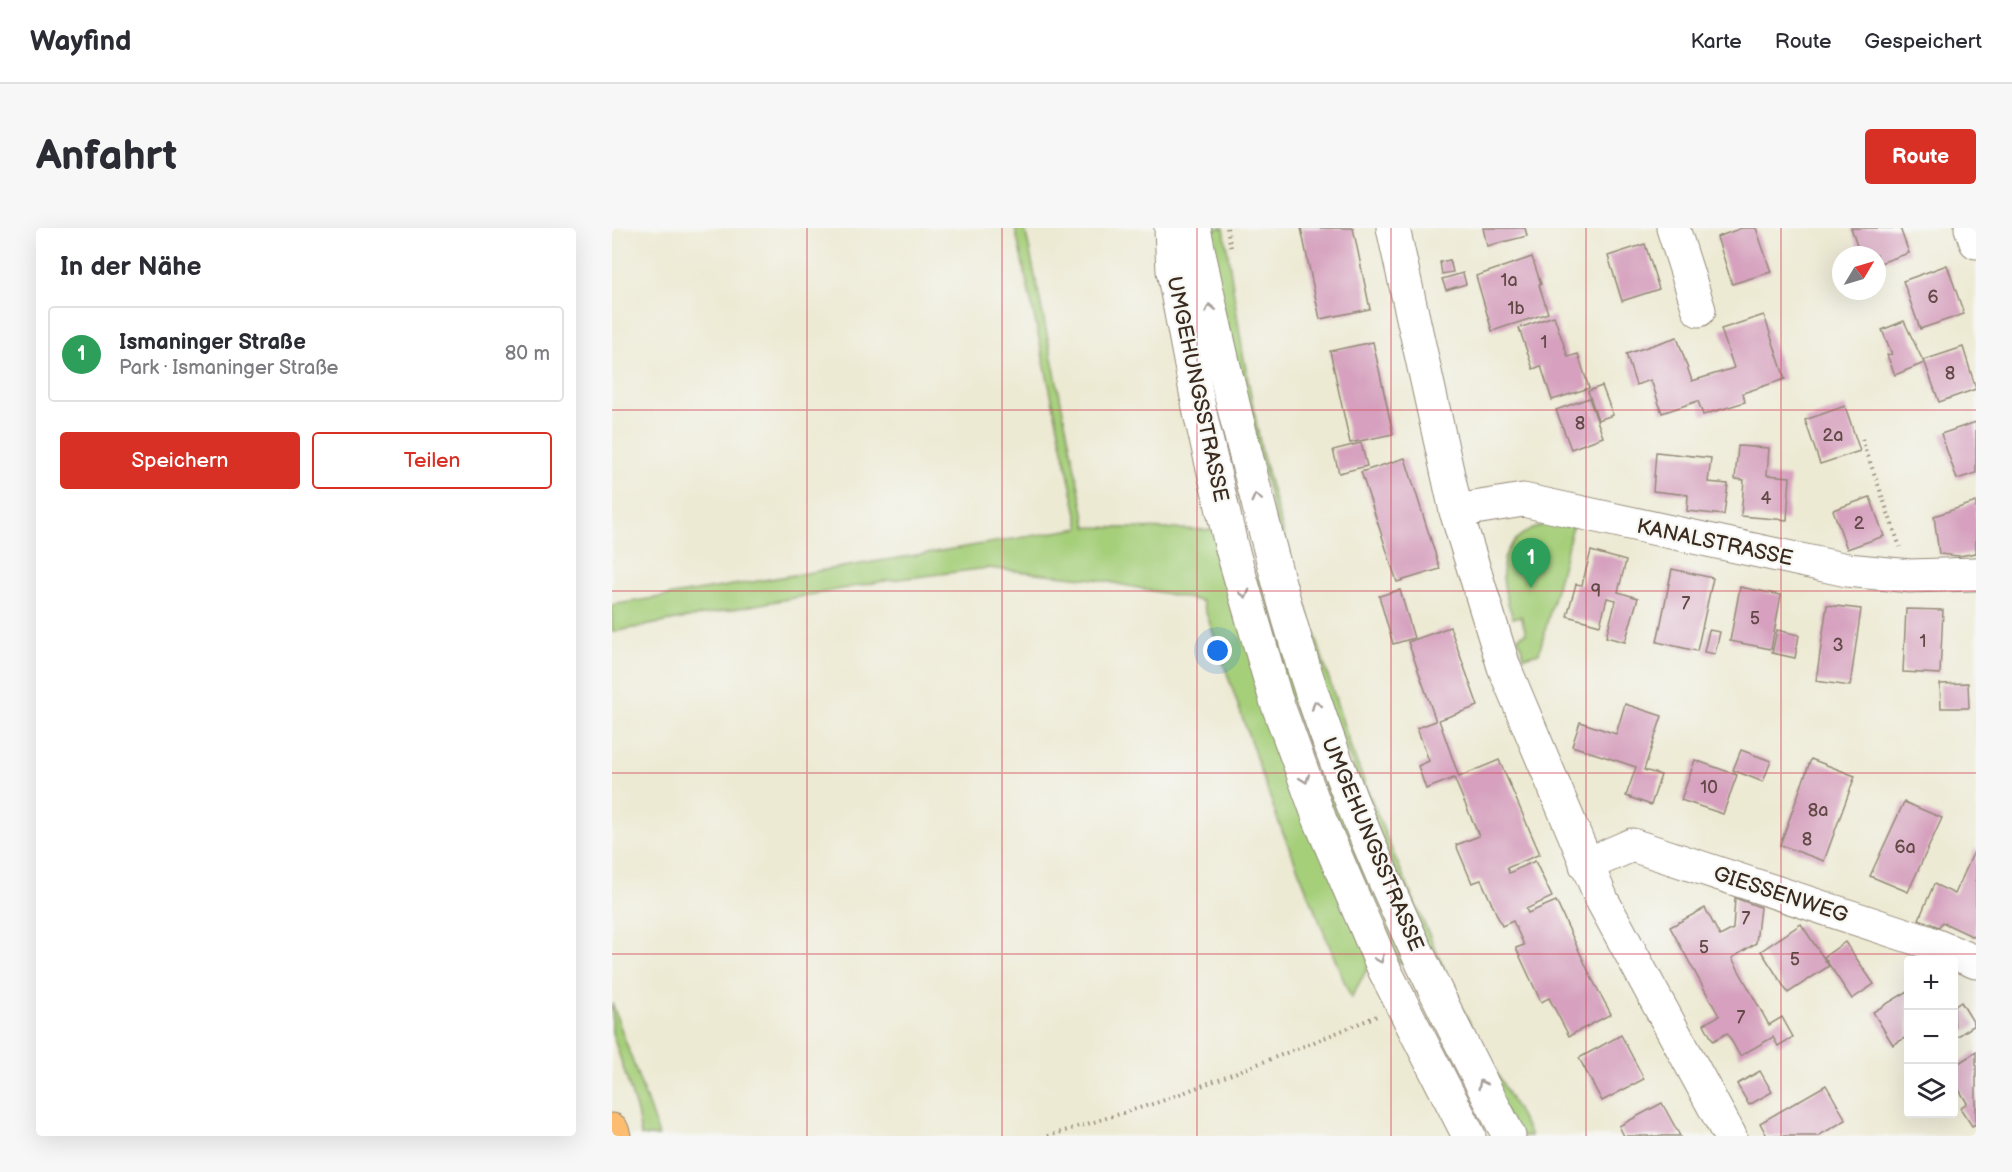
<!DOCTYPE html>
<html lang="de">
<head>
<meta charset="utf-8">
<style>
	body { margin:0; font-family:"Balsamiq Sans",sans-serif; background:#f7f7f7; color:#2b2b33 }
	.controls { position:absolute; right:18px; bottom:18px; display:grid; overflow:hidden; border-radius:6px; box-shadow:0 6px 24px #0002 }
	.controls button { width:54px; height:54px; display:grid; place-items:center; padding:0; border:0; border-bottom:2px solid #e1e1e2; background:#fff; color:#2b2b33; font:30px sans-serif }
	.compass { position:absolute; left:1220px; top:18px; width:54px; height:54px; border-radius:50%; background:#fff; box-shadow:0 6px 24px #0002; rotate:52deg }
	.you { position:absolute; left:606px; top:423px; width:21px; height:21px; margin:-15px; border:4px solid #fff; border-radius:50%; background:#1a73e8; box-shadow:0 0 0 9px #1a73e833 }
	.badge { display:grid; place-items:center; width:39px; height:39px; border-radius:50%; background:#d93025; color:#fff; font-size:20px; font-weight:700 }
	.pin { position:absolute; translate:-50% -50px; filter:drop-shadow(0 2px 3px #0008) }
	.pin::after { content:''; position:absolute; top:32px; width:21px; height:18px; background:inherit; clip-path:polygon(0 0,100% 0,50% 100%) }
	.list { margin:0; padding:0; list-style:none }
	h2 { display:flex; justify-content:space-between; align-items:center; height:78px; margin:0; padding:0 24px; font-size:26px }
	h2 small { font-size:20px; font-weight:400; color:#7c7c81 }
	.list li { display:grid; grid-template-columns:39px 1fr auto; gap:18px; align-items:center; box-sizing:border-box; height:96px; margin:0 12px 12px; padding:0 12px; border:2px solid #e1e1e2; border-radius:6px }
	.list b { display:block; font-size:22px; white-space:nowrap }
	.list p { margin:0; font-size:20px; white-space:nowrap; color:#7c7c81 }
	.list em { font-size:20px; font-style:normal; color:#7c7c81 }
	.actions { display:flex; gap:12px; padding:18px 24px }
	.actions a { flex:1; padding:14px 0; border:2px solid #d93025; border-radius:6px; text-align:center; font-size:21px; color:#d93025 }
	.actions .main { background:#d93025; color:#fff }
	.icon { flex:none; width:33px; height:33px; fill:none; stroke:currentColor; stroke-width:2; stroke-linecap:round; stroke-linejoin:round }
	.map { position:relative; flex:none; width:1364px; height:908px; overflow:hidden; border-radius:6px }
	header { display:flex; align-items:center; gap:36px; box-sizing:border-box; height:84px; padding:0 30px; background:#fff; border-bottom:2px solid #e1e1e2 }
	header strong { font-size:28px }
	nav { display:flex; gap:33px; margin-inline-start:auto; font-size:21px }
	.intro { display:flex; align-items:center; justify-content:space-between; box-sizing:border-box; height:144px; padding:0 36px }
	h1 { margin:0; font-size:42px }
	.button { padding:15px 27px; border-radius:6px; background:#d93025; color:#fff; font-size:21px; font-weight:700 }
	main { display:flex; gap:36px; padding:0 36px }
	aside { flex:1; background:#fff; border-radius:6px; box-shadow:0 6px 24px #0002 }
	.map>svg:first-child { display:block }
</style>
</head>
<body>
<header>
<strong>Wayfind</strong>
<nav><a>Karte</a><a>Route</a><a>Gespeichert</a></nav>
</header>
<div class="intro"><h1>Anfahrt</h1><a class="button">Route</a></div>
<main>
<aside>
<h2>In der Nähe<small></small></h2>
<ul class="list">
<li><span class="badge" style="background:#2e9e5b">1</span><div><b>Ismaninger Straße</b><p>Park · Ismaninger Straße</p></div><em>80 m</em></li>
</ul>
<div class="actions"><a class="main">Speichern</a><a>Teilen</a></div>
</aside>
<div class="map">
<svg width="1364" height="908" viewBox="0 0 1364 908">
	<rect width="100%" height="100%" fill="#f6f6f2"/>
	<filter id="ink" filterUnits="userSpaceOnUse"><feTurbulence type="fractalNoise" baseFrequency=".0167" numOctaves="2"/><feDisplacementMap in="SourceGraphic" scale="12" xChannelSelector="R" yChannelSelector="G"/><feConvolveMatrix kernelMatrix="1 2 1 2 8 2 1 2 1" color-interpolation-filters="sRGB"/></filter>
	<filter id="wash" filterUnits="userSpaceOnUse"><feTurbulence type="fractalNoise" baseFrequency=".008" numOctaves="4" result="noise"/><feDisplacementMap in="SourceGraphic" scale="24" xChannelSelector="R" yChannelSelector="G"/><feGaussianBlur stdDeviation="1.35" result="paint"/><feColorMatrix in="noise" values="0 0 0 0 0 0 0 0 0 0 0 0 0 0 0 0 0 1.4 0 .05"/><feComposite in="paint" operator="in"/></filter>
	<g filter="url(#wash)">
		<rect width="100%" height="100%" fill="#edead4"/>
		<!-- green -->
		<g fill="#a6cf7a" stroke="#707c4c" stroke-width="1.5">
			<path d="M403,0H413L475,299L604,302L759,734L739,770L665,590L590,373L482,351L376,340L272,353L0,404V377L468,300Z"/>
			<path d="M590,0H612L631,126L650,225L677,325L740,523L776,613L847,775L919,908H906L838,781L700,437Z"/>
			<path d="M934,296L961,298L927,425L912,429L906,409L914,405L909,388L901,390C885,346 882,311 934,296Z"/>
			<path d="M648,349L653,352L791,733L787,735L770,707L672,456L643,350Z"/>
			<path d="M0,775L47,908H29L25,884L0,804Z"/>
		</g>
		<g id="blocks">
			<!-- building -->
			<g fill="#d6a0be">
				<path d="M689,0H741L758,81L708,91Z"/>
				<path d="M871,0H913L915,8L875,18Z"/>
				<path d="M1130,0H1144L1159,44L1120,56L1105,9Z"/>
				<path d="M1239,0H1288L1297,25L1265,36V27H1248Z"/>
				<path d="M1033,16L1047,61L1010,73L996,28Z"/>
				<path d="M920,29L929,56L927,57L936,85L880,103L864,48Z"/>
				<path d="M838,32L841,44L830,46L828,34Z"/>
				<path d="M1335,37L1352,86L1308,101L1291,53Z"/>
				<path d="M851,45L854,56L834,62L830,51Z"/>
				<path d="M1152,87L1173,151L1131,165L1133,174L1091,187L1086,173L1050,185L1039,152L1024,157L1014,126L1065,109L1080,153L1122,140L1109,101Z"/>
				<path d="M942,88L956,129L966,126L977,160L940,172L929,138L921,141L907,100Z"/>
				<path d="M1292,93L1312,135L1283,147L1275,127L1280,126L1270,102Z"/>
				<path d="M761,114L781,206L738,215L718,123Z"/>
				<path d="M1351,119L1364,161L1327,174L1312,132Z"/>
				<path d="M990,158L1001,187L986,192L976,163Z"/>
				<path d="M977,170L991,209L959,221L944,182Z"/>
				<path d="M1233,178L1248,223L1208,236L1193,192Z"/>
				<path d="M1364,194V245L1345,251L1329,206Z"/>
				<path d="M749,215L755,238L727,245L721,222Z"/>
				<path d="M1126,218L1157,220L1155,247L1178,249L1175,292L1129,288L1132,252L1123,251Z"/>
				<path d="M1044,224L1099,230L1096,254L1116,256L1112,287L1075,283L1076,267L1041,263Z"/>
				<path d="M793,230L828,341L785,354L749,244Z"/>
				<path d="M1258,269L1272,308L1235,321L1221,282Z"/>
				<path d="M1364,274V325L1347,328L1327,326L1322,288Z"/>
				<path d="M979,323L1014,333L1006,364L1026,370L1013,414L994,409L1004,372L995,370L988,397L955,388L964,356L970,357Z"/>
				<path d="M1060,341L1101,350L1085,423L1045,414Z"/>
				<path d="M1128,359L1169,367L1159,421L1118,413Z"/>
				<path d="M788,362L802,410L781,416L767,368Z"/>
				<path d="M1215,377L1249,381L1238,458L1204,453Z"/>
				<path d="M1294,381L1331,382L1328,446L1291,444Z"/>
				<path d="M838,399L866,478L827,492L847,549L887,532L928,626L895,640L897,645L923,633L940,669L914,681L916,685L944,673L979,749L999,786L957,808L937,770L929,774L904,720L912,717L901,693L890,698L869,652L860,655L844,617L867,608L842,550L814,561L806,538L817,533L805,500L824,493L796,414Z"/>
				<path d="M1097,402L1108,404L1103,426L1092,424Z"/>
				<path d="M1165,402L1187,407L1183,430L1160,425Z"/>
				<path d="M1356,455L1357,480H1329L1328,456Z"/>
				<path d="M1013,476L1050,488L1032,542L1049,547L1039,577L1014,568L1024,539L960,518L968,494L1004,506Z"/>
				<path d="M1129,522L1159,533L1151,554L1121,542Z"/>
				<path d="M1199,531L1243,548L1212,633L1168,617Z"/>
				<path d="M1083,532L1125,547L1111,586L1069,572Z"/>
				<path d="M1292,574L1330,590L1296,664L1258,648Z"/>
				<path d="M1364,619V710L1330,694L1327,699L1307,691L1322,656L1343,666Z"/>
				<path d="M1123,670L1148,679L1144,715L1120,730L1157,797L1170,789L1181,809L1166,818L1161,809L1128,828L1115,805L1101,813L1092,796L1107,788L1058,699L1093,680L1108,708L1121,701Z"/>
				<path d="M1189,696L1217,738L1176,765L1149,723Z"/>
				<path d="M1233,714L1262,756L1240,771L1212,729Z"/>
				<path d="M1296,763V808L1281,817L1261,784Z"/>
				<path d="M1349,774L1363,797L1343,810L1342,779Z"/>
				<path d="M1009,807L1032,851L990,873L967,830Z"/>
				<path d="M1364,824V896L1360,898L1348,880L1355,875L1342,853V838Z"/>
				<path d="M1148,843L1160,864L1137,877L1125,856Z"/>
				<path d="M1214,857L1234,892L1206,908H1155L1148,895Z"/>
				<path d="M1050,875L1068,908H1012L1007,898Z"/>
			</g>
		</g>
	</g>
	<g filter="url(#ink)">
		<use href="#blocks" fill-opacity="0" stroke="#948a79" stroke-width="1.5"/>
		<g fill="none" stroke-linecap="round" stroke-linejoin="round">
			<!-- minor casing -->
			<g stroke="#948a79" stroke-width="35">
				<g id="minor">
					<path d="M559,0L561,43L588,185L620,321L664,472L708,592L772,741L857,908"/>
					<path d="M582,0C599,86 619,171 641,255C659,326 677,396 700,465C751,618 822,765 897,908"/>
					<path d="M781,0L844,283L892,439L990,672L1118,908"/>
					<path d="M1061,0L1087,82"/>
					<path d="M1359,0L1364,14"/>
					<path d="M844,283L911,272L1235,342L1298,348L1364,346"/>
					<path d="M974,637L1020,617L1315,714L1364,734"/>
				</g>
			</g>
			<!-- major casing -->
			<g stroke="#948a79" stroke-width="35">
				<path id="major" d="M0,902L2,908"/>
			</g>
			<!-- path -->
			<g stroke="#948a79" stroke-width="4" stroke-dasharray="1.5 4.5" stroke-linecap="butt">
				<path d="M615,0L619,20"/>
				<path d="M1250,211L1288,319"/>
				<path d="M436,908L550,873L695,817L765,788"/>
			</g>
			<!-- minor -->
			<use href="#minor" stroke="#fff" stroke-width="33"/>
			<!-- major -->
			<use href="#major" stroke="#fcbd6f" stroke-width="33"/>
		</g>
		<!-- one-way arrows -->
		<defs><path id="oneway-chevron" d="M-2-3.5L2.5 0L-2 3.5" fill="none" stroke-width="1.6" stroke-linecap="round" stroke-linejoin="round" transform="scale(1.5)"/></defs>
		<g stroke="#a79f9a">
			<use href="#oneway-chevron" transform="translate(598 80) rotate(-103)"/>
			<use href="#oneway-chevron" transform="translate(644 270) rotate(-104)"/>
			<use href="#oneway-chevron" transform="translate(633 366) rotate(74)"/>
			<use href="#oneway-chevron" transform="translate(704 477) rotate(-110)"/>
			<use href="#oneway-chevron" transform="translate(693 551) rotate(70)"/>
			<use href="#oneway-chevron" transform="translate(768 731) rotate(67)"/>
			<use href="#oneway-chevron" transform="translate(870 856) rotate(-117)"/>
		</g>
	</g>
	<!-- grid -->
	<path fill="none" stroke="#d1495b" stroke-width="1.5" stroke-opacity="0.55" d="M195,0V908M390,0V908M585,0V908M779,0V908M974,0V908M1169,0V908M0,182H1364M0,363H1364M0,545H1364M0,726H1364"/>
	<g text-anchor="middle" stroke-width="4.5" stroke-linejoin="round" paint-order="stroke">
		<!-- number labels -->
		<g font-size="18" fill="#624846">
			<text x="897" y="58">1a</text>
			<text x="1321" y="75">6</text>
			<text x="904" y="86">1b</text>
			<text x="932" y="120">1</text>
			<text x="1338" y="151">8</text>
			<text x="968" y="201">8</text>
			<text x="1221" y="213">2a</text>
			<text x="1154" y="276">4</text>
			<text x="1247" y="301">2</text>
			<text x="984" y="369">9</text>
			<text x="1074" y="381">7</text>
			<text x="1143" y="396">5</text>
			<text x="1311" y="419">1</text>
			<text x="1226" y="423">3</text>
			<text x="1097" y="565">10</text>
			<text x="1206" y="588">8a</text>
			<text x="1195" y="617">8</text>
			<text x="1293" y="625">6a</text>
			<text x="1134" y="696">7</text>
			<text x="1092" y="725">5</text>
			<text x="1183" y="737">5</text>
			<text x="1129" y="795">7</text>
		</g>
		<!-- street labels -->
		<g font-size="21" fill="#3b2a1e" stroke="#f6f6f2">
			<text transform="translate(586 161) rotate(78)" y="7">UMGEHUNGSSTRASSE</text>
			<text transform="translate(1103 314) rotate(12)" y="7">KANALSTRASSE</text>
			<text transform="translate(761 616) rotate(67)" y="7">UMGEHUNGSSTRASSE</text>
			<text transform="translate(1169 666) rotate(18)" y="7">GIESSENWEG</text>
		</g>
	</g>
</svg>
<div class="controls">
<button>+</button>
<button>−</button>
<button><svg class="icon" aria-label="layers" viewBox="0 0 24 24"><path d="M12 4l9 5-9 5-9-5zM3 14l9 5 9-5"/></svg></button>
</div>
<svg class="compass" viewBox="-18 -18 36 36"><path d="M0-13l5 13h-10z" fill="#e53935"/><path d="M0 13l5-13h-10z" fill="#7c7c81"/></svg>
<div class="you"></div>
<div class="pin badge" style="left:919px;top:360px;background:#2e9e5b">1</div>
</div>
</main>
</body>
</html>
